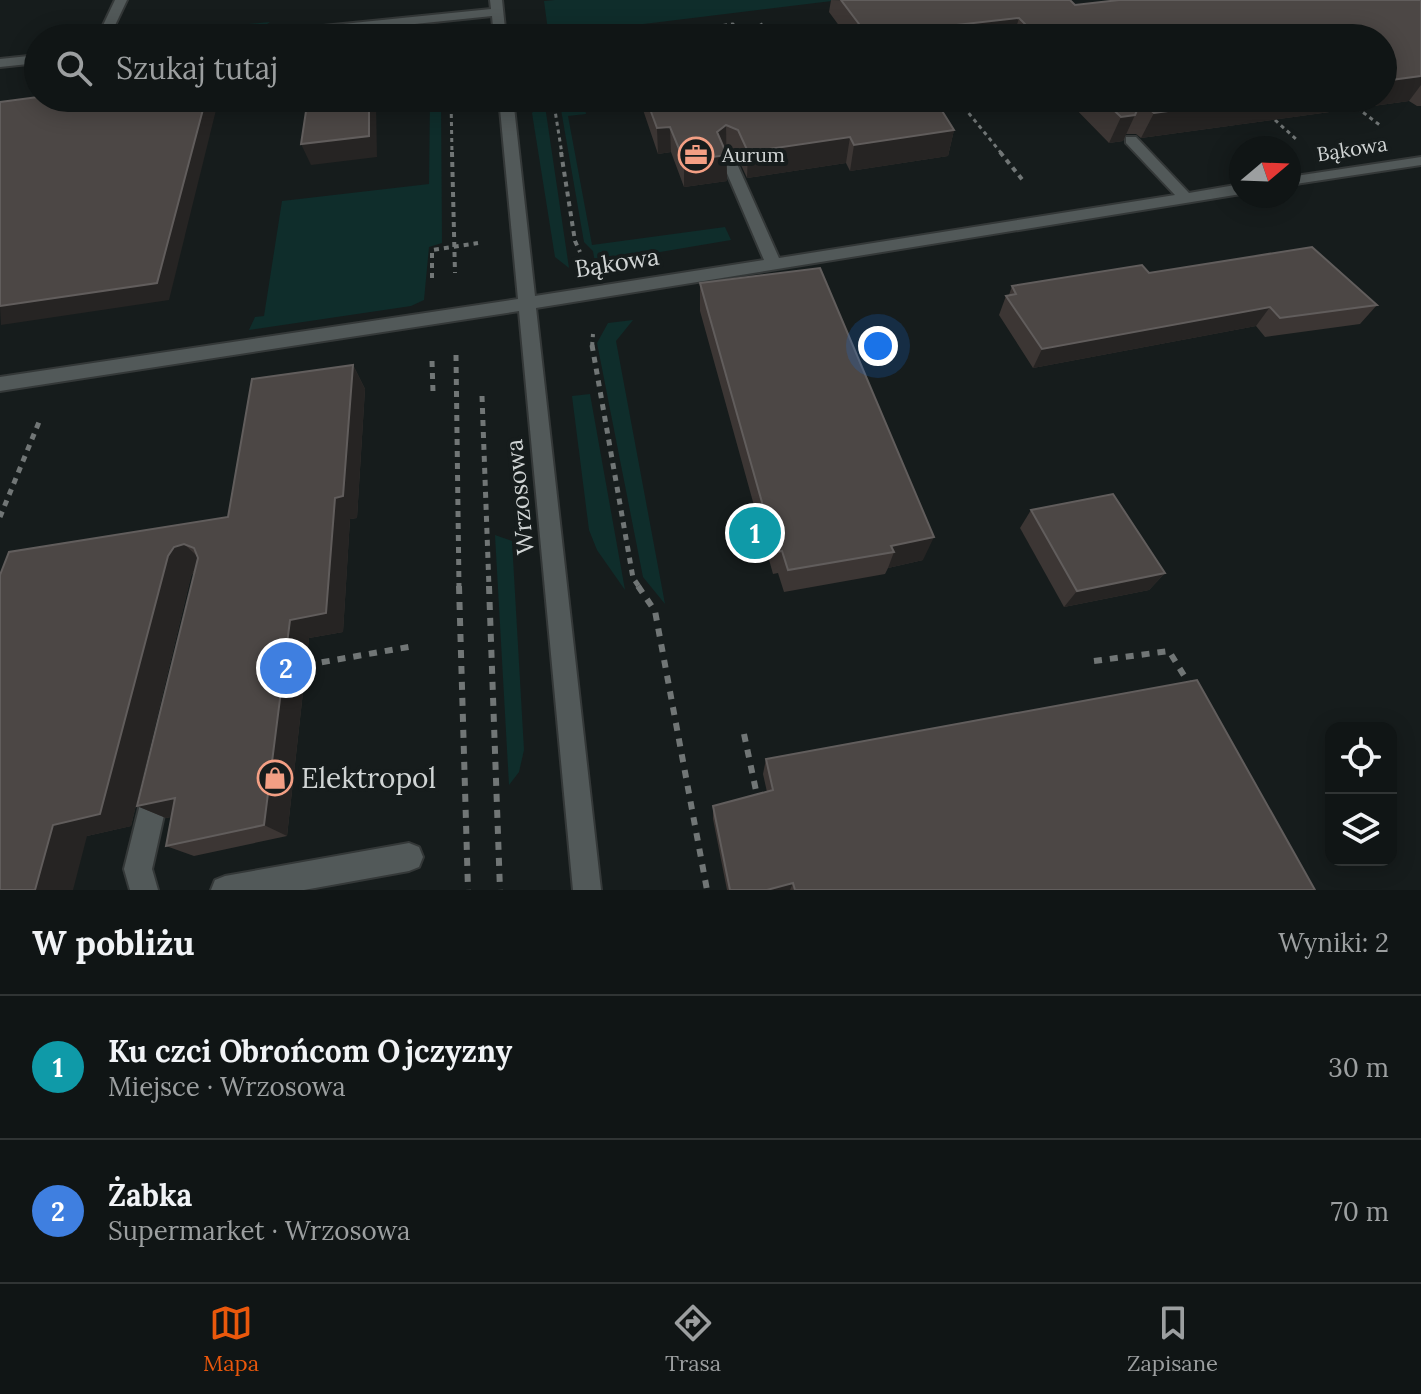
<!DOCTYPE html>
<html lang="pl">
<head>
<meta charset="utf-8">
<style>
	body { margin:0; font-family:Lora,serif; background:#1e2222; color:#f1f3f6 }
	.controls { position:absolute; right:24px; bottom:24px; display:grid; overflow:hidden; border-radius:16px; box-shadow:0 4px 20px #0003 }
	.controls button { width:72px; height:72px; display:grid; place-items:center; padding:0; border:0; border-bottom:2px solid #303434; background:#101515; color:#f1f3f6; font:40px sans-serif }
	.compass { position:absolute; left:1229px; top:136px; width:72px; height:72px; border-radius:50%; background:#101515; box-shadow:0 4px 20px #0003; rotate:71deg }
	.you { position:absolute; left:878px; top:346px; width:28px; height:28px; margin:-20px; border:6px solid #fff; border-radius:50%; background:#1a73e8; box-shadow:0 0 0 12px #1a73e833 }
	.badge { display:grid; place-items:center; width:52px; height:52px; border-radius:50%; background:#ea580c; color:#fff; font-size:26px; font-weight:700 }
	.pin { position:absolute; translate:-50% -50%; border:4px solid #fff; box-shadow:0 2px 8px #0006 }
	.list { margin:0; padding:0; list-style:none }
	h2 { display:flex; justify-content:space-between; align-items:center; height:104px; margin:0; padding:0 32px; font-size:34px }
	h2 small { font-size:26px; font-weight:400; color:#9c9fa0 }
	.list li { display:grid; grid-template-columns:52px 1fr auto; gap:24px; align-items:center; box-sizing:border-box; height:144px; padding:0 32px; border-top:2px solid #303434 }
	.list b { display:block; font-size:30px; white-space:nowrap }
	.list p { margin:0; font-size:26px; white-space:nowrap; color:#9c9fa0 }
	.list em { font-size:26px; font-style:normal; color:#9c9fa0 }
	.icon { flex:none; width:44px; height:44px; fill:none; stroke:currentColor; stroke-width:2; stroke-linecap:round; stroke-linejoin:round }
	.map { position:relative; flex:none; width:1421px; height:890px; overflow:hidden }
	.search { position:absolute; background:#101515; box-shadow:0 4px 20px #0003; left:24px; right:24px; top:24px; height:88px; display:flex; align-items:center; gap:20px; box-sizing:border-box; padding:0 28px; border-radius:44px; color:#9c9fa0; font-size:30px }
	.sheet { height:392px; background:#101515 }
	nav { display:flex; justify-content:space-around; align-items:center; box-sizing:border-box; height:112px; border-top:2px solid #303434; background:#101515; font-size:22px; color:#9c9fa0 }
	nav a { display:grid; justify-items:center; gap:4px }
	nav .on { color:#ea580c }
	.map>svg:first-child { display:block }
</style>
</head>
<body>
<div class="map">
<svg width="1421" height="890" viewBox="0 0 1421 890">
	<rect width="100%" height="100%" fill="#161c1c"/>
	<!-- green -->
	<g fill="#0f2d2b">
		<path d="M555,0H840L611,28L613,38H549L544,1Z"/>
		<path d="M270,22L263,27L156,38L127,36Z"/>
		<path d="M430,98H441L442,243L429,247L424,300L411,306L249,330L255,317L264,316L282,201L429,184Z"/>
		<path d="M559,98H583L586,114L568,116L592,245L725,227L731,240L595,263L593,251L584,242Z"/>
		<path d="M544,99L569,268L555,257L532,113Z"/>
		<path d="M633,320L616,341L665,604L643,577L597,343L608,323Z"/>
		<path d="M590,394L625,590L597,550L589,530L572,396Z"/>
		<path d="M495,535L512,541L524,750L519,772L509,785Z"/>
	</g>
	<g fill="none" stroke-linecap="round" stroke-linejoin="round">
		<!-- minor casing -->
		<g stroke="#343838" stroke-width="4">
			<g id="minor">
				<path d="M115,0H127L109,38H97Z"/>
				<path d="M490,0H502L506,38H494L492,16L280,38H238L244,34L491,9Z"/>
				<path d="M38,55V63L0,67V59Z"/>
				<path d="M499,98H513L535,296L764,260L720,157L727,153L734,157L779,258L1175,195L1126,143V137H1136L1189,193L1241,184V194L536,308L601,890H573L519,311L0,391V377L518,299Z"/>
				<path d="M1421,157V165L1289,185V177Z"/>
				<path d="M157,775L166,779L170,788L152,869L158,890H130L124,869L144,788L148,779Z"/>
				<path d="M409,843L419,847L423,857L419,867L409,871L304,890H211L215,880L225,876Z"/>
			</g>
		</g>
		<!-- path-far3 -->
		<g stroke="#717676" stroke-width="3" stroke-dasharray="4 4" stroke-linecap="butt">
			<path d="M739,35L765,32L759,20"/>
			<path d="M636,38L733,24L739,35L718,37L714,29"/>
			<path d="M451,98L452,154"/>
			<path d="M553,98L562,154"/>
			<path d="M935,98L958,100L1002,154"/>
			<path d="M1344,98L1381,126"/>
			<path d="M1275,120L1296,139"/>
		</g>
		<!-- path-far2 -->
		<g stroke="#717676" stroke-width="4" stroke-dasharray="5 5" stroke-linecap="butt">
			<path d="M452,152L455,273"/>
			<path d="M561,152L575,241L580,252"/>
			<path d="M1000,152L1025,183"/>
			<path d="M432,278V250L478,243"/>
			<path d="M592,347L593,334"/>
		</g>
		<!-- path-far1 -->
		<g stroke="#717676" stroke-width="5" stroke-dasharray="6 6" stroke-linecap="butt">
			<path d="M592,345L633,578L640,588"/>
			<path d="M456,355L459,588"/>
			<path d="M432,361L433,392"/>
			<path d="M482,396L489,588"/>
			<path d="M0,517L39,422"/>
		</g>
		<!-- path -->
		<g stroke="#717676" stroke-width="6" stroke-dasharray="8 8" stroke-linecap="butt">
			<path d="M459,586L468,890"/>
			<path d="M489,586L500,890"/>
			<path d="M638,586L655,611L707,890"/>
			<path d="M1094,661L1169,651L1191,687"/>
			<path d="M306,665L414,646"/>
			<path d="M744,734L758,800"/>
		</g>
		<!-- minor -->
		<use href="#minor" fill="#525959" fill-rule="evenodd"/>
	</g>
	<!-- wall -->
	<g fill="#3c3634">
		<path d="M831,0L1075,5L1421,0V106H1417L1409,101L1141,138L1136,134H1126L1123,141L1109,143L1065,98H1383V38H791L843,31L829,12Z"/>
		<path d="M639,98H934L954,130L948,156L850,171L846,163L747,178L737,156L726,150L727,181L684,187L671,152L658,154Z"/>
		<path d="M1149,273L1377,305L1360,324L1265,337L1256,326L1033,368L999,315L1006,296L1009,295L1012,286Z"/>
		<path d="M700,283L923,560L888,568L885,574L784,592L778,573L773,574L700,311Z"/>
		<path d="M353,365L365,389L357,518L350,519L343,632L309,638L287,836L194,856L166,846L171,817L166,818L137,806L195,570L191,576L131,826L87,836L0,575L228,517Z"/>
		<path d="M1031,510L1165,573L1149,590L1064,607L1020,528Z"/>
		<path d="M766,759L1315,890H727L713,819V806L767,792L763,774Z"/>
	</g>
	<!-- shaded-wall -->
	<g fill="#262423">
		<path d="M1019,18L1013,38H885V33Z"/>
		<path d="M1421,76V85L1409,101L1141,138L1154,113L1262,98H1383V81Z"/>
		<path d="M206,98H219L169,300L1,325L0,306Z"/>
		<path d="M369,98H374L376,104L377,157L311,165L301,144Z"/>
		<path d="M1135,115L1123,141L1109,143L1121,117Z"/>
		<path d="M726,125L727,181L684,187V161Z"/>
		<path d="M670,127L671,152L658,154L657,128Z"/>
		<path d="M954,130L948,156L850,171L854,145Z"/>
		<path d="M850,137L846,163L747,178L748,152Z"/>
		<path d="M1270,307L1256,326L1033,368L1042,349Z"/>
		<path d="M353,365L365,389L357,518L350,519L343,632L309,638L287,836L264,825L290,620Z"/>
		<path d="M934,537L923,560L888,568L894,552L891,546Z"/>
		<path d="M184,544L206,564L196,567L191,576L131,826L87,836L73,890H35L53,825L168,556L174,547Z"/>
		<path d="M1165,573L1149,590L1064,607L1077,591Z"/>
		<path d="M175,798L202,810L166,818L137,806Z"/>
		<path d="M793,883L790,890H767Z"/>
	</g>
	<!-- building -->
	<g fill="#4c4745" stroke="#615d5c" stroke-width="2">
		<path d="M841,0H1070L1075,5L1119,0H1421V76L1383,81V38H1039L1019,18L885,33L889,38H791L862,28Z"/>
		<path d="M38,97L206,98L157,283L0,306V102Z"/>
		<path d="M308,98H369V136L301,144Z"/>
		<path d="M646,98H934L954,130L854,145L850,137L748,152L738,130L726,125L717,132L727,155L684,161L670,127L657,128Z"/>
		<path d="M1101,98H1262L1154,113L1148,108H1138L1135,115L1121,117Z"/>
		<path d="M1312,247L1377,305L1280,318L1270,307L1042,349L1006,296L1016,294L1012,286L1142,265L1149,273Z"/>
		<path d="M820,268L934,537L891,546L894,552L788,570L782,551L776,552L700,283Z"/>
		<path d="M353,365L343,496L335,498L326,613L290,620L264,825L166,846L175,798L137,806L198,558L194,548L184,544L174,547L168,556L100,814L53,825L35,890H0V575L9,552L228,517L252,379Z"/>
		<path d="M1113,494L1165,573L1077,591L1031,510Z"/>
		<path d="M1197,680L1315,890H795L793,883L767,890H730L713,806L773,790L766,759Z"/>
	</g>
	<!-- icons -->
	<defs>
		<g id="office-ring" transform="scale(1.8)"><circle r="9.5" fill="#161c1c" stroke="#f39f84" stroke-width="1.5"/><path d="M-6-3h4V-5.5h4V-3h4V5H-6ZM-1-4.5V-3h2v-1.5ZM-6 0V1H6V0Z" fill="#f39f84"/></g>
		<g id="shop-ring" transform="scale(1.8)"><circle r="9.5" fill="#161c1c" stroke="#f39f84" stroke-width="1.5"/><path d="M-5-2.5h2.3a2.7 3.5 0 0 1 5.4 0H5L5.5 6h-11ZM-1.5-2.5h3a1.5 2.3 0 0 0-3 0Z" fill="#f39f84"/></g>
	</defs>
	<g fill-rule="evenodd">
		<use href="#office-ring" x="696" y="155"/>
		<use href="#shop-ring" x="275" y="778"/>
	</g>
	<g text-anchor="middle" stroke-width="8" stroke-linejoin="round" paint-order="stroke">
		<!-- far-street labels -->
		<g font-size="20" fill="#d0d4d4" stroke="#161c1c">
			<text transform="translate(1352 149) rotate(-9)" y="7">Bąkowa</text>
		</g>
		<!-- far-poi labels -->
		<g font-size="20" fill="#d0d4d4" stroke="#161c1c" text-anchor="start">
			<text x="722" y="162">Aurum</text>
		</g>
		<!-- street labels -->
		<g font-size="24" fill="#d0d4d4" stroke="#161c1c">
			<text transform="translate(617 263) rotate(-9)" y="8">Bąkowa</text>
			<text transform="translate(520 497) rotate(-96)" y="8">Wrzosowa</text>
		</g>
		<!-- near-poi labels -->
		<g font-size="28" fill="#d0d4d4" stroke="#161c1c" text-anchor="start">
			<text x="301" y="788">Elektropol</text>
		</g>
	</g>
</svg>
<div class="controls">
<button><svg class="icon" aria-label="locate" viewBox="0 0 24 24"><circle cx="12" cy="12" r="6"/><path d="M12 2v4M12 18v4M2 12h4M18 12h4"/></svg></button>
<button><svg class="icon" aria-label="layers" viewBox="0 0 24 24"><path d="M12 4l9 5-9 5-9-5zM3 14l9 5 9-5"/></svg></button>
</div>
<svg class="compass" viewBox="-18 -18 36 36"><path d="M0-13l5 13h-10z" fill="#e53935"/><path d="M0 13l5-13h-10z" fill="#9c9fa0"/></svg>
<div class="you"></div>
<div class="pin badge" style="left:755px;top:533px;background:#0f9aa8">1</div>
<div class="pin badge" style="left:286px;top:668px;background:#3f7fe0">2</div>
<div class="search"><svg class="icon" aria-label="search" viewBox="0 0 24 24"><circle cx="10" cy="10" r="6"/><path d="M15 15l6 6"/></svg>Szukaj tutaj</div>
</div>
<section class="sheet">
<h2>W pobliżu<small>Wyniki: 2</small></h2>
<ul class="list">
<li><span class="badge" style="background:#0f9aa8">1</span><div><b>Ku czci Obrońcom Ojczyzny</b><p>Miejsce · Wrzosowa</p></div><em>30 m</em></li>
<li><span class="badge" style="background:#3f7fe0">2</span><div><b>Żabka</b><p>Supermarket · Wrzosowa</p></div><em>70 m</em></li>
</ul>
</section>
<nav>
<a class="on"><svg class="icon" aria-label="map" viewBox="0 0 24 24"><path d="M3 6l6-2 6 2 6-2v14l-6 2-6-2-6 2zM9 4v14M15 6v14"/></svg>Mapa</a>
<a><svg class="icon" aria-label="directions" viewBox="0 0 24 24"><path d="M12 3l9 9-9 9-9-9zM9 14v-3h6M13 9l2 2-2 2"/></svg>Trasa</a>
<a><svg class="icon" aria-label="saved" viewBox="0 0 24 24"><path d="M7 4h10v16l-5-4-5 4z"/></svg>Zapisane</a>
</nav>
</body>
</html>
